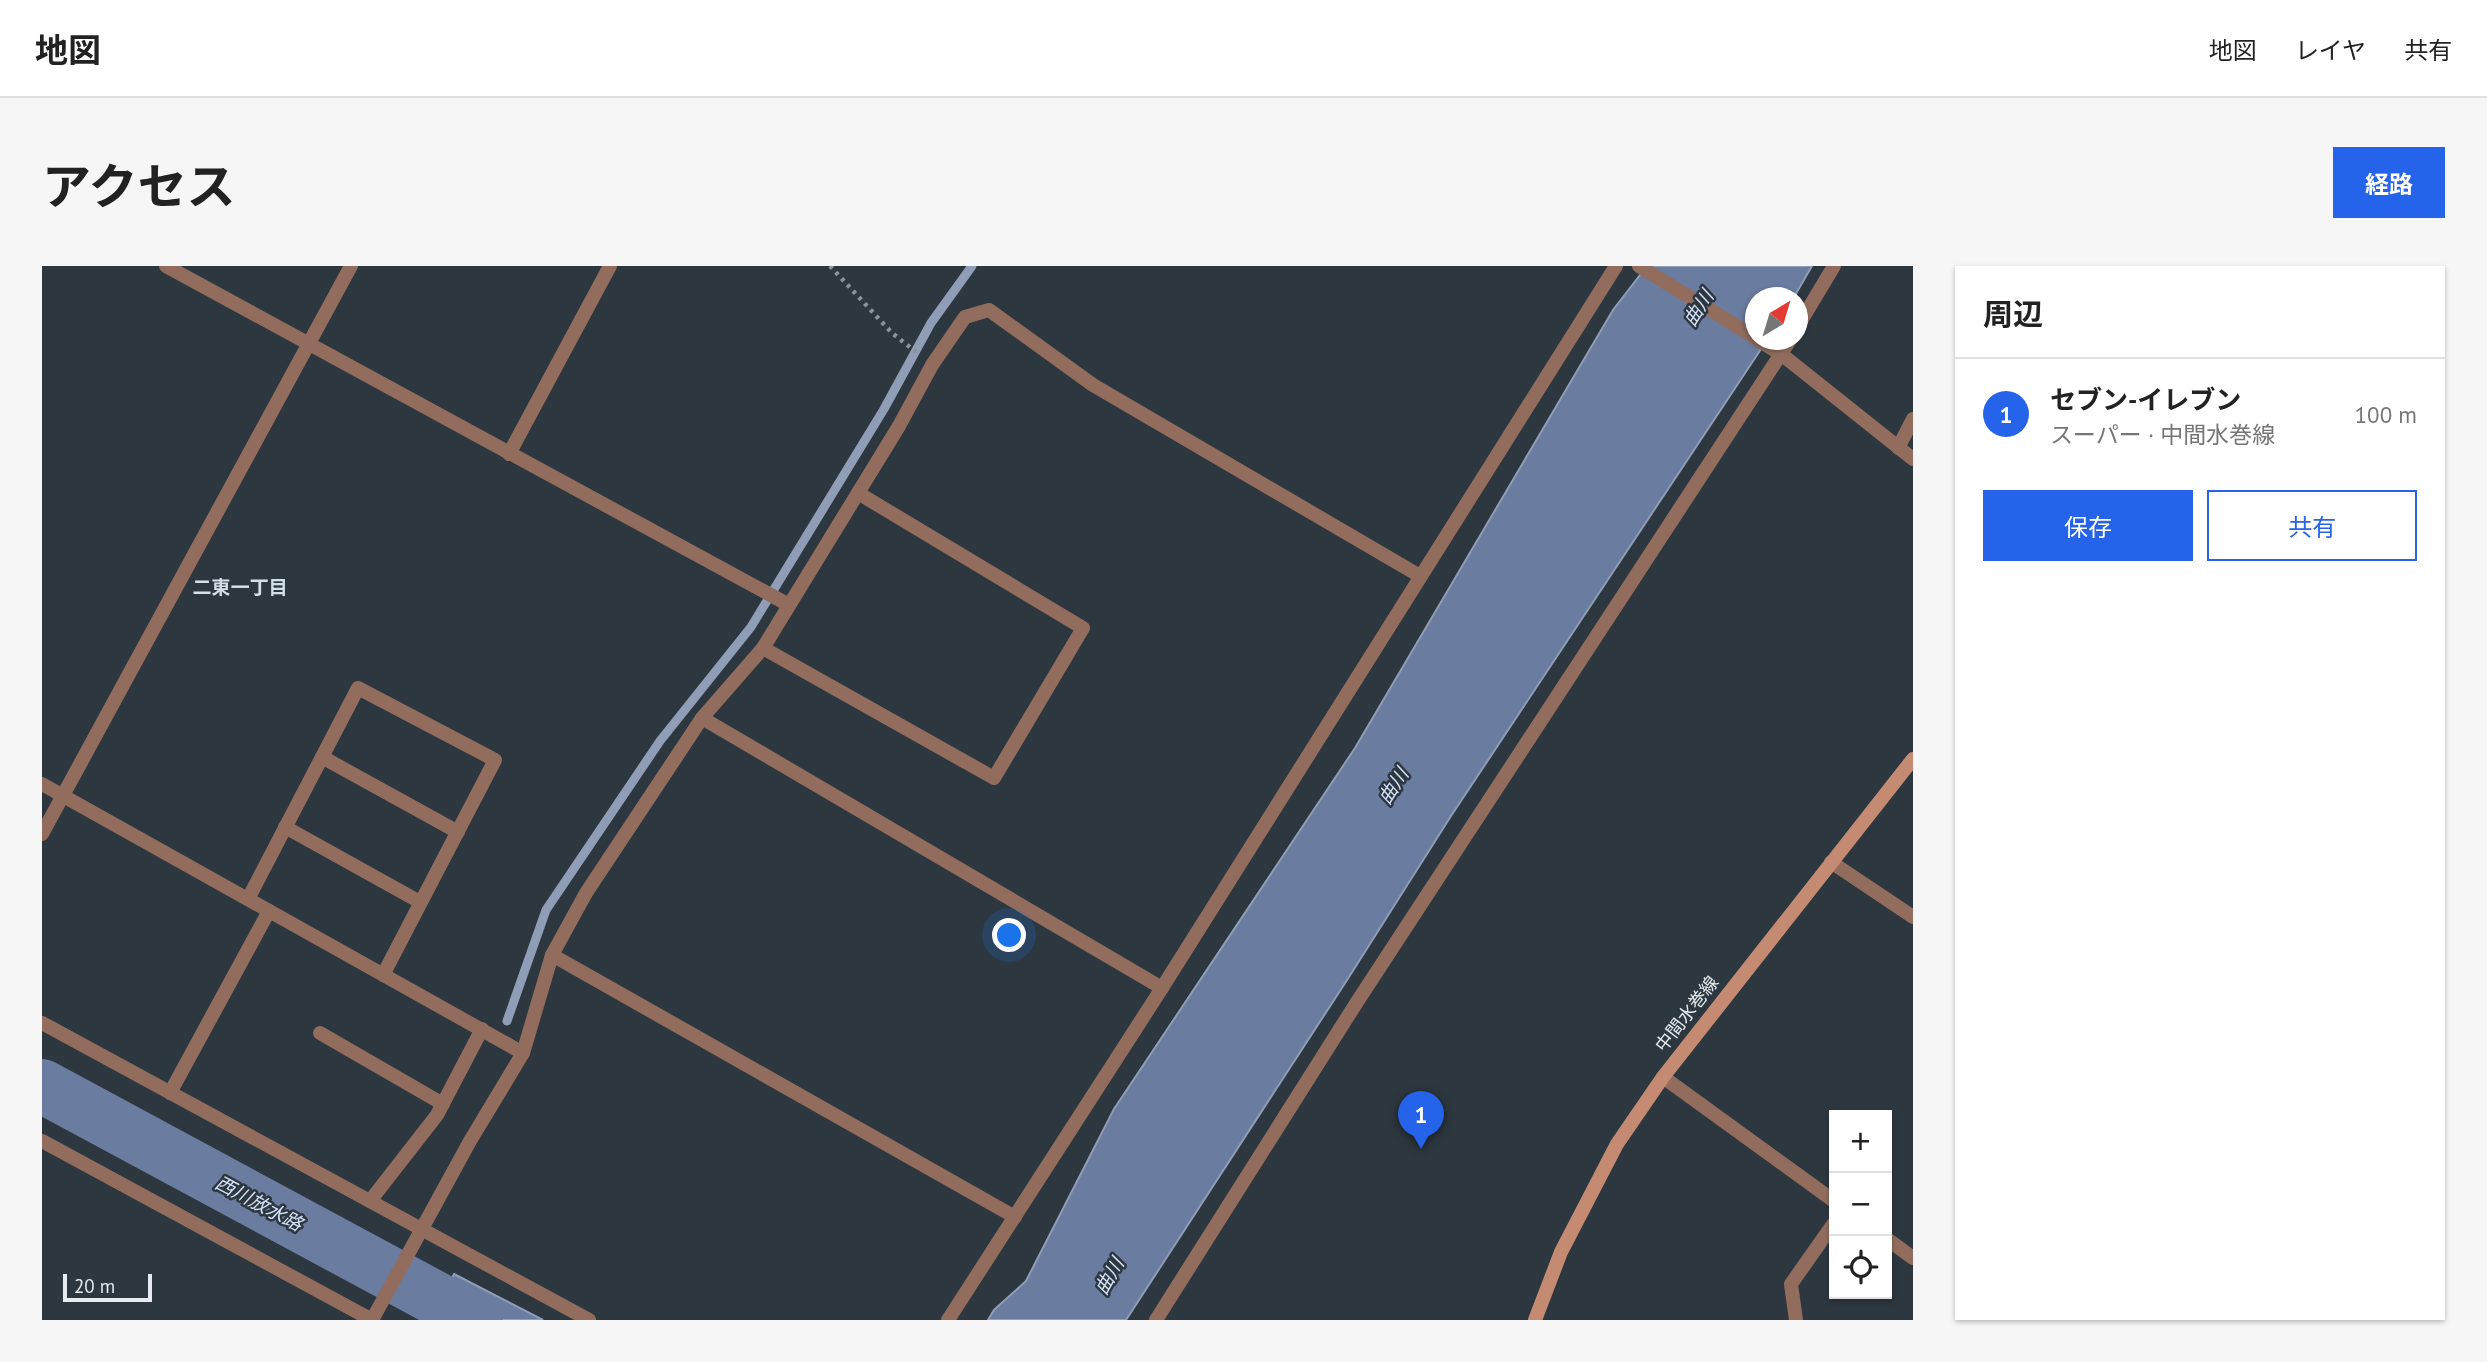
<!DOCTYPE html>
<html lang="ja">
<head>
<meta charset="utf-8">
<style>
	body { margin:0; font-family:"PT Sans","Noto Sans JP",sans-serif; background:#f6f6f6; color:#222 }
	.controls { position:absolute; right:21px; bottom:21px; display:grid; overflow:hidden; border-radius:0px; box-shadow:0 2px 5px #0004 }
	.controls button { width:63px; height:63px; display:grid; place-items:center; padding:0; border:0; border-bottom:2px solid #e0e0e0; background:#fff; color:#222; font:35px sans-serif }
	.compass { position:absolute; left:1703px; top:21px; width:63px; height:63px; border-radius:50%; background:#fff; box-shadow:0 2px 5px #0004; rotate:38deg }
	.scale { position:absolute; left:21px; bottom:18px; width:89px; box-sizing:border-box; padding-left:7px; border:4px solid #e5ebf0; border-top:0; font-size:19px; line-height:24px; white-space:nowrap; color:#e5ebf0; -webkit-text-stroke:5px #2d373f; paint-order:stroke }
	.you { position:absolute; left:968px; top:670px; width:24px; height:24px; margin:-18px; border:5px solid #fff; border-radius:50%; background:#1a73e8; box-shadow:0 0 0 10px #1a73e833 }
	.badge { display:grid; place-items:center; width:46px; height:46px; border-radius:50%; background:#2563eb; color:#fff; font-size:23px; font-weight:700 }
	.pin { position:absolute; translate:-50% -58px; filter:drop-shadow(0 2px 4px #0008) }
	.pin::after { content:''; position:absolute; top:37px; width:24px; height:21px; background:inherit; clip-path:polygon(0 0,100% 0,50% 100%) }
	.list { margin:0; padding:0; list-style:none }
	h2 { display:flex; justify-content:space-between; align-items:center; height:91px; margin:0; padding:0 28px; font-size:30px }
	h2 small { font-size:23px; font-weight:400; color:#767676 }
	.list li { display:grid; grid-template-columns:46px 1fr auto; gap:21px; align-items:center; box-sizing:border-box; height:112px; padding:0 28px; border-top:2px solid #e0e0e0 }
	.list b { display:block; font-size:26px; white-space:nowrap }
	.list p { margin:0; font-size:23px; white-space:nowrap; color:#767676 }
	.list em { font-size:23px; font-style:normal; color:#767676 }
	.actions { display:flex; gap:14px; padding:21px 28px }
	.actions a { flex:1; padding:16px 0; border:2px solid #2563eb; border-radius:0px; text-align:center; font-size:24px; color:#2563eb }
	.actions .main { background:#2563eb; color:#fff }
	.icon { flex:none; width:38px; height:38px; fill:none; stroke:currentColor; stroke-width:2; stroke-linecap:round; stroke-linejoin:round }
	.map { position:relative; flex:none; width:1871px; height:1054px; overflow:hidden; border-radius:0px }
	header { display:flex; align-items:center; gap:42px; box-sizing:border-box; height:98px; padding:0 35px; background:#fff; border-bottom:2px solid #e0e0e0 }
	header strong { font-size:33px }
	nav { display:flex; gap:38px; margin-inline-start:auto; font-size:24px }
	.intro { display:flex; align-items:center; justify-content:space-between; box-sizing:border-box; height:168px; padding:0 42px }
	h1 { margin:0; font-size:49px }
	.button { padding:18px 32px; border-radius:0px; background:#2563eb; color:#fff; font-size:24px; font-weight:700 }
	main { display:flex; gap:42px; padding:0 42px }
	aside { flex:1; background:#fff; border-radius:0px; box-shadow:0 2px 5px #0004 }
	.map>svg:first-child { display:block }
</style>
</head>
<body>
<header>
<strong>地図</strong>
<nav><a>地図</a><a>レイヤ</a><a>共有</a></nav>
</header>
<div class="intro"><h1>アクセス</h1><a class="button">経路</a></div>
<main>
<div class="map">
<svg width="1871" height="1054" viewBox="0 0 1871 1054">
	<rect width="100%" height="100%" fill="#2d373f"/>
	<!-- water -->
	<g fill="#6a7c9f" stroke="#8f9db7" stroke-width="2">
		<path d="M1605,0H1770L1752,31L1714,32V74H1725L1409,550L1307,711L1084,1054H946L952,1044L984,1015L1072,843L1313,482L1571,44Z"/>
		<path d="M412,1008L501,1054H390Z"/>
	</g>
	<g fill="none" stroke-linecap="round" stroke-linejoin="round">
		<!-- stream -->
		<path stroke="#8f9db7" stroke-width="9" d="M465,755L504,644L618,475L709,361L842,143L889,57L930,0"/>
		<!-- river -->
		<path stroke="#6a7c9f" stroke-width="54" d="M0,820L434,1054"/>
		<!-- path -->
		<path stroke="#8b9399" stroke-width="4.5" stroke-dasharray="3.5 5" stroke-linecap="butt" d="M788,0L850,67L874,86"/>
		<!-- service -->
		<path stroke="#926d5d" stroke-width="14" d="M1754,1054L1749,1018L1792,957"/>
		<!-- minor -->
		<g stroke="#926d5d" stroke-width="14">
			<path d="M124,0L747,339"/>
			<path d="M1597,0L1714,72"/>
			<path d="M1756,60L1792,0"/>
			<path d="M1716,74L1739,88L1871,193"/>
			<path d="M1856,182L1871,153"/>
			<path d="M467,188L568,0"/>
			<path d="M721,382L952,512L1041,362L816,227"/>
			<path d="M660,452L1120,722"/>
			<path d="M280,491L416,566"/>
			<path d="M0,518L481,787"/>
			<path d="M243,561L378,636"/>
			<path d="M0,568L309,0"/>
			<path d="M1789,596L1871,651"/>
			<path d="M206,633L316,422L453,494L341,709"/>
			<path d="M510,689L973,951"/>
			<path d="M0,757L547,1054"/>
			<path d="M278,767L401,838"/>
			<path d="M1621,811L1792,935"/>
			<path d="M128,827L227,645"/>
			<path d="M0,875L330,1054"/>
			<path d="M328,935L395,849L440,763"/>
			<path d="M1845,973L1871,992"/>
			<path d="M330,1054L428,875L481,787L510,689L544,627L660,452L721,382L857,160L890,99L923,51L947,44L1051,119L1378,310"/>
			<path d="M906,1054L1120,722L1574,0"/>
			<path d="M1114,1054L1315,736L1748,74"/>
		</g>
		<!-- secondary -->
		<path stroke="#c58b72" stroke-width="14" d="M1493,1054L1519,986L1575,878L1621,811L1871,493"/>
	</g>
	<g text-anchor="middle" stroke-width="5" stroke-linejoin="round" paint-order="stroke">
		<!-- street labels -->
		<g font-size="18" fill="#e5ebf0" stroke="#2d373f">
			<text transform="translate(1645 748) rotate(-52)" y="6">中間水巻線</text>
		</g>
		<!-- water labels -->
		<g font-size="19" font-style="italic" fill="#d5e1f9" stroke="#2d373f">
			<text transform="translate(1656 42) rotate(-57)" y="7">曲川</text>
			<text transform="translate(1351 520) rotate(-57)" y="7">曲川</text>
			<text transform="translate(217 937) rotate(28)" y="7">西川放水路</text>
			<text transform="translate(1067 1010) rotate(-60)" y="7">曲川</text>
		</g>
		<!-- neighbourhood labels -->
		<g font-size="19" font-weight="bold" fill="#d3dfe9" stroke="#2d373f">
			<text x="198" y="328">二東一丁目</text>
		</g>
	</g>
</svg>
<div class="controls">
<button>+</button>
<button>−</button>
<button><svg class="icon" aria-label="locate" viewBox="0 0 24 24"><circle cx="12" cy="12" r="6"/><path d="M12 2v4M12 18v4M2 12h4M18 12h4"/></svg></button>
</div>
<svg class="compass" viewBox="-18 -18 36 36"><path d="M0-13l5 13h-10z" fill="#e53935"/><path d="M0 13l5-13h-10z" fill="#767676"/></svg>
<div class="scale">20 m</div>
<div class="you"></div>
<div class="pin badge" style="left:1379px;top:883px">1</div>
</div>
<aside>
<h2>周辺<small></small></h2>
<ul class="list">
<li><span class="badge">1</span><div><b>セブン-イレブン</b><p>スーパー · 中間水巻線</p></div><em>100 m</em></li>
</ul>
<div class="actions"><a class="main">保存</a><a>共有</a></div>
</aside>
</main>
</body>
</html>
